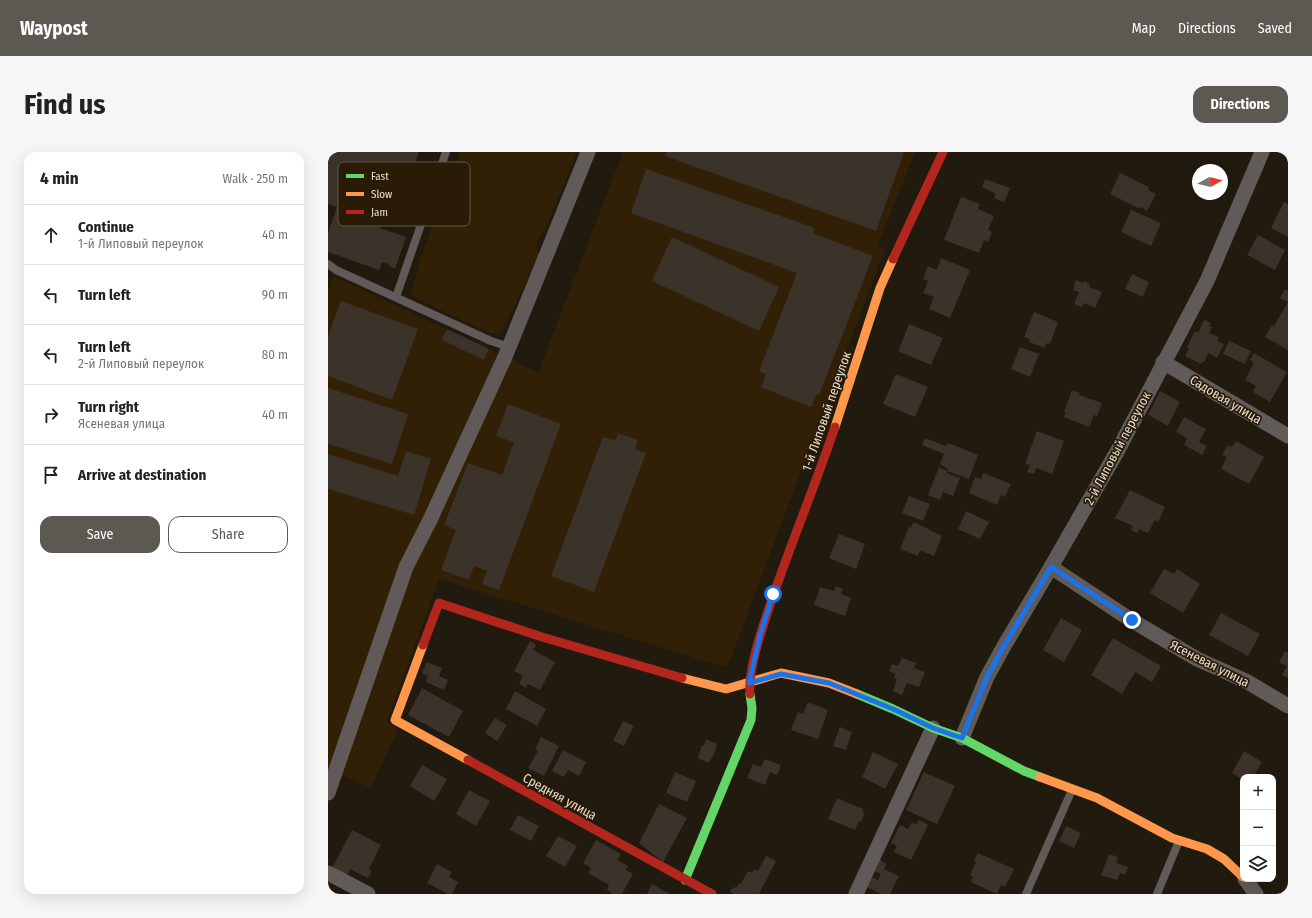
<!DOCTYPE html>
<html lang="en">
<head>
<meta charset="utf-8">
<style>
	body { margin:0; font-family:"Fira Sans Condensed",sans-serif; background:#f6f6f6; color:#222 }
	.controls { position:absolute; right:12px; bottom:12px; display:grid; overflow:hidden; border-radius:8px; box-shadow:0 4px 16px #0002 }
	.controls button { width:36px; height:36px; display:grid; place-items:center; padding:0; border:0; border-bottom:1px solid #e0e0e0; background:#fff; color:#222; font:20px sans-serif }
	.compass { position:absolute; left:864px; top:12px; width:36px; height:36px; border-radius:50%; background:#fff; box-shadow:0 4px 16px #0002; rotate:82deg }
	.stop { position:absolute; width:12px; height:12px; margin:-9px; border:3px solid #1a73e8; border-radius:50%; background:#fff }
	.stop.end { background:#1a73e8; border-color:#fff; box-shadow:0 1px 4px #0008 }
	.list { margin:0; padding:0; list-style:none }
	h2 { display:flex; justify-content:space-between; align-items:center; height:52px; margin:0; padding:0 16px; font-size:17px }
	h2 small { font-size:13px; font-weight:400; color:#767676 }
	.list li { display:grid; grid-template-columns:26px 1fr auto; gap:12px; align-items:center; box-sizing:border-box; height:60px; padding:0 16px; border-top:1px solid #e0e0e0 }
	.list b { display:block; font-size:15px; white-space:nowrap }
	.list p { margin:0; font-size:13px; white-space:nowrap; color:#767676 }
	.list em { font-size:13px; font-style:normal; color:#767676 }
	.actions { display:flex; gap:8px; padding:12px 16px }
	.actions a { flex:1; padding:9px 0; border:1px solid #5c5852; border-radius:12px; text-align:center; font-size:14px; color:#5c5852 }
	.actions .main { background:#5c5852; color:#fff }
	.icon { flex:none; width:22px; height:22px; fill:none; stroke:currentColor; stroke-width:2; stroke-linecap:round; stroke-linejoin:round }
	.map { position:relative; flex:none; width:960px; height:742px; overflow:hidden; border-radius:12px }
	header { display:flex; align-items:center; gap:24px; box-sizing:border-box; height:56px; padding:0 20px; background:#5c5852; color:#fff }
	header strong { font-size:19px }
	nav { display:flex; gap:22px; margin-inline-start:auto; font-size:14px }
	.intro { display:flex; align-items:center; justify-content:space-between; box-sizing:border-box; height:96px; padding:0 24px }
	h1 { margin:0; font-size:28px }
	.button { padding:10px 18px; border-radius:12px; background:#5c5852; color:#fff; font-size:14px; font-weight:700 }
	main { display:flex; gap:24px; padding:0 24px }
	aside { flex:1; background:#fff; border-radius:12px; box-shadow:0 4px 16px #0002 }
	.map>svg:first-child { display:block }
</style>
</head>
<body>
<header>
<strong>Waypost</strong>
<nav><a>Map</a><a>Directions</a><a>Saved</a></nav>
</header>
<div class="intro"><h1>Find us</h1><a class="button">Directions</a></div>
<main>
<aside>
<h2>4 min<small>Walk · 250 m</small></h2>
<ul class="list">
<li><svg class="icon" aria-label="ahead" viewBox="0 0 24 24"><path d="M12 20V5M6 11l6-6 6 6"/></svg><div><b>Continue</b><p>1-й Липовый переулок</p></div><em>40 m</em></li>
<li><svg class="icon" aria-label="left" viewBox="0 0 24 24"><path d="M17 20v-9H6M10 6l-5 5 5 5"/></svg><div><b>Turn left</b></div><em>90 m</em></li>
<li><svg class="icon" aria-label="left" viewBox="0 0 24 24"><path d="M17 20v-9H6M10 6l-5 5 5 5"/></svg><div><b>Turn left</b><p>2-й Липовый переулок</p></div><em>80 m</em></li>
<li><svg class="icon" aria-label="right" viewBox="0 0 24 24"><path d="M7 20v-9h11M14 6l5 5-5 5"/></svg><div><b>Turn right</b><p>Ясеневая улица</p></div><em>40 m</em></li>
<li><svg class="icon" aria-label="arrive" viewBox="0 0 24 24"><path d="M6 21V4h12l-3 4 3 4H6"/></svg><div><b>Arrive at destination</b></div></li>
</ul>
<div class="actions"><a class="main">Save</a><a>Share</a></div>
</aside>
<div class="map">
<svg width="960" height="742" viewBox="0 0 960 742">
	<rect width="100%" height="100%" fill="#211a0e"/>
	<!-- built -->
	<g fill="#312005">
		<path d="M132,0H249L217,78L212,84L207,98L212,100L174,180L164,182L82,144L94,102Z"/>
		<path d="M295,0H587L550,93L557,97L399,516L111,427L59,570L70,577L43,636L0,617V138L5,124L161,197L210,221Z"/>
	</g>
	<!-- building -->
	<g fill="#3b322a">
		<path d="M0,0H91L79,33L68,29L52,76L78,85L67,117L61,114L62,113L54,110L51,118L0,100V81L9,55L0,52Z"/>
		<path d="M339,0H576L548,79L337,4Z"/>
		<path d="M318,17L487,76L485,81L545,104L491,243L489,242L483,255L433,235L438,222L431,219L469,121L303,61Z"/>
		<path d="M792,21L821,35L820,38L828,42L819,59L812,55V57L782,42Z"/>
		<path d="M657,27L682,36L676,50L666,46L668,42L654,35Z"/>
		<path d="M633,45L652,52L650,57L666,64L660,78L664,80L660,90L656,88L651,101L616,88Z"/>
		<path d="M956,50L960,52V85L943,76Z"/>
		<path d="M803,58L833,71L823,94L793,80Z"/>
		<path d="M930,83L957,98L947,118L919,103Z"/>
		<path d="M344,85L451,135L431,179L324,129Z"/>
		<path d="M613,106L642,118L622,166L601,157L606,145L595,141L600,129L595,127L600,114L609,118Z"/>
		<path d="M804,122L821,130L815,145L797,137Z"/>
		<path d="M748,128L755,131L756,129L762,132L761,135L774,140L767,156L756,151L754,155L746,152L751,140L745,138Z"/>
		<path d="M957,137L960,139V198L937,185L944,173L946,174L960,150L952,146Z"/>
		<path d="M13,149L90,177L64,248L0,224V184Z"/>
		<path d="M706,160L730,170L722,192L719,191L717,196L701,190L702,187L696,185Z"/>
		<path d="M876,168L883,171L881,174L884,175L881,181L891,185L889,189L896,192L889,206L880,201L876,210H874L873,212L857,204L861,196L859,195L867,179L870,181Z"/>
		<path d="M581,172L615,186L603,213L570,199Z"/>
		<path d="M119,177L161,197L156,208L114,188Z"/>
		<path d="M901,189L923,199L917,212L895,202Z"/>
		<path d="M692,195L711,202L702,225L683,217Z"/>
		<path d="M926,201L959,220L942,250L925,240L928,234L917,228L926,211L922,208Z"/>
		<path d="M568,222L600,235L587,265L555,252Z"/>
		<path d="M0,236L80,262L64,312L0,292Z"/>
		<path d="M744,238L752,241L751,243L774,251L769,264L766,263L761,275L736,265L738,261L736,260Z"/>
		<path d="M832,239L852,250L840,274L820,263Z"/>
		<path d="M180,252L233,272L171,438L154,432L159,419L146,414L141,428L113,418L128,378L116,373L140,311L174,323L186,290L168,284Z"/>
		<path d="M856,265L878,277L871,290L879,294L874,303L856,293L859,286L848,280Z"/>
		<path d="M709,279L736,289L724,322L708,316L706,322L699,320L702,313L697,312Z"/>
		<path d="M290,281L310,288L307,297L318,301L266,440L223,424L275,285L287,289Z"/>
		<path d="M597,286L618,294L620,291L650,303L641,327L619,319V321L632,326L625,344L615,340L612,348L600,343L611,315L619,319L620,317L612,312L616,302L594,293Z"/>
		<path d="M908,289L936,305L921,332L893,317L899,305L894,303L900,293L904,295Z"/>
		<path d="M78,299L103,307L86,363L0,337V302L70,324Z"/>
		<path d="M655,321L683,332L677,345L673,343L669,353L641,341L647,325L653,327Z"/>
		<path d="M802,338L837,355L830,370L827,368L820,381L811,377L809,381L803,378L805,374L787,366Z"/>
		<path d="M581,344L602,352L595,369L574,361Z"/>
		<path d="M638,359L661,370L652,387L630,377Z"/>
		<path d="M585,370L601,377V378L614,384L606,404L592,398L590,404L572,397L581,375L583,376Z"/>
		<path d="M511,382L537,392L528,417L501,406Z"/>
		<path d="M836,417L846,422L849,417L872,432L855,461L822,441Z"/>
		<path d="M508,434L515,437L513,442L523,446L517,464L486,453L492,435L506,439Z"/>
		<path d="M893,461L932,482L920,504L881,483Z"/>
		<path d="M733,466L754,478L736,510L715,498Z"/>
		<path d="M785,486L833,514L824,530L807,520L794,542L763,523Z"/>
		<path d="M202,489L208,493L205,498L227,510L212,538L200,532L198,536L191,532L195,524L186,519Z"/>
		<path d="M957,499L960,501V526L954,523L959,514L951,510Z"/>
		<path d="M574,506L588,511L586,516L597,520L591,535L579,531L574,543L565,539L569,527L566,526L567,522L561,519L564,512L570,514Z"/>
		<path d="M99,510L114,516L111,524L120,528L116,538L98,530L100,524L94,521Z"/>
		<path d="M94,536L135,559L121,585L80,563Z"/>
		<path d="M187,539L218,557L209,574L178,557Z"/>
		<path d="M480,550L500,558L490,587L463,578L470,560L475,562Z"/>
		<path d="M167,566L179,573L169,589L157,581Z"/>
		<path d="M295,569L306,574L296,594L285,589Z"/>
		<path d="M512,575L524,580L518,598L505,594Z"/>
		<path d="M213,585L231,594L216,624L200,616L210,599L207,597Z"/>
		<path d="M378,587L389,592L387,598H388L381,611L370,606L374,593L376,594Z"/>
		<path d="M235,598L258,610L251,624L240,618L236,625L224,619Z"/>
		<path d="M916,599L934,610L925,625H915V628L904,621Z"/>
		<path d="M545,600L570,612L557,637L534,625Z"/>
		<path d="M437,607L453,613L449,623L442,620L437,633L419,626L425,612L433,615Z"/>
		<path d="M94,613L119,627L106,649L82,634Z"/>
		<path d="M347,620L368,629L359,650L338,641Z"/>
		<path d="M596,620L627,634L609,672L578,658Z"/>
		<path d="M141,638L162,649L148,674L128,662Z"/>
		<path d="M509,646L535,657L534,660H537L533,670L531,669L527,678L500,667Z"/>
		<path d="M331,652L359,666L335,710L311,691Z"/>
		<path d="M190,663L211,674L203,689L182,678Z"/>
		<path d="M591,668L600,673L583,708L566,700L569,694L563,691L572,673L580,677L584,670L588,673Z"/>
		<path d="M738,674L753,681L746,696L731,689Z"/>
		<path d="M24,678L53,693L41,717L44,719L40,726L22,717L18,726L3,718Z"/>
		<path d="M230,684L249,694L237,715L218,704Z"/>
		<path d="M268,688L293,702L289,708L300,714L298,718L305,722L294,742H285L279,738L281,733L260,721L263,716L255,711Z"/>
		<path d="M650,701L686,717L677,735L673,733L669,742L643,730L645,725L642,723L648,710L646,709Z"/>
		<path d="M781,702L790,705L788,711L800,715L797,723L792,721L789,728L773,723Z"/>
		<path d="M438,704L448,709L431,742H406L402,740L405,735L408,736L411,731L413,732L420,719L424,721L426,717L430,719Z"/>
		<path d="M552,708L559,712L556,717L571,724L562,742H553L539,735L544,725L550,728L553,722L547,719Z"/>
		<path d="M109,712L124,720L121,725L130,730L124,742H120L99,731Z"/>
		<path d="M324,732L342,742H319Z"/>
	</g>
	<g fill="none" stroke-linecap="round" stroke-linejoin="round">
		<!-- lane -->
		<g stroke="#605a59" stroke-width="8">
			<path d="M0,112L8,118L163,189L181,195"/>
			<path d="M68,145L118,0"/>
			<path d="M698,742L744,638"/>
			<path d="M829,742L851,689"/>
		</g>
		<!-- street -->
		<g stroke="#605a59" stroke-width="15">
			<path d="M835,210L960,284"/>
			<path d="M723,415L803,468L869,507L918,529L960,554"/>
			<path d="M634,586L659,525L676,494L723,415L790,298L879,129L934,0"/>
			<path d="M0,641L78,415L102,368L177,205L260,0"/>
			<path d="M0,721L40,742"/>
			<path d="M917,727L928,742"/>
			<path d="M528,742L605,576"/>
		</g>
		<!-- fast -->
		<g stroke="#63d668" stroke-width="9">
			<path d="M529,542L565,557L605,576L634,586L696,619L712,625"/>
			<path d="M357,728L423,568L424,556L422,542"/>
		</g>
		<!-- slow -->
		<g stroke="#ff974d" stroke-width="9">
			<path d="M507,275L552,136L565,107"/>
			<path d="M95,493L67,568L140,608"/>
			<path d="M354,526L398,537L453,521L501,531L529,542"/>
			<path d="M712,625L769,646L844,686L879,697L896,707L915,725"/>
		</g>
		<!-- jam -->
		<g stroke="#b3261e" stroke-width="9">
			<path d="M565,107L615,0"/>
			<path d="M95,493L111,451L214,485L354,526"/>
			<path d="M422,542C420,521 430,489 437,468C458,403 485,340 507,275"/>
			<path d="M140,608L384,742"/>
		</g>
	</g>
	<g fill="none" stroke-linecap="round" stroke-linejoin="round">
		<!-- route -->
		<path stroke="#1a73e8" stroke-width="5" d="M445,442L432,483L421,531L453,522L501,531L565,557L605,576L634,586L659,525L676,494L723,415L804,468"/>
	</g>
	<g text-anchor="middle" stroke-width="3.5" stroke-linejoin="round" paint-order="stroke">
		<!-- street labels -->
		<g font-size="13" fill="#e8ded1" stroke="#291b06">
			<text transform="translate(898 247) rotate(31)" y="5">Садовая улица</text>
			<text transform="translate(498 259) rotate(-71)" y="5">1-й Липовый переулок</text>
			<text transform="translate(789 296) rotate(-62)" y="5">2-й Липовый переулок</text>
			<text transform="translate(882 511) rotate(27)" y="5">Ясеневая улица</text>
			<text transform="translate(232 644) rotate(29)" y="5">Средняя улица</text>
		</g>
	</g>
	<!-- legend -->
	<rect x="10" y="10" width="132" height="64" rx="6" fill="#291b06" stroke="#625643" stroke-width="1"/>
	<rect x="18" y="22" width="18" height="4" fill="#63d668"/>
	<rect x="18" y="40" width="18" height="4" fill="#ff974d"/>
	<rect x="18" y="58" width="18" height="4" fill="#b3261e"/>
	<g font-size="11" fill="#e8ded1">
		<text x="43" y="28">Fast</text>
		<text x="43" y="46">Slow</text>
		<text x="43" y="64">Jam</text>
	</g>
</svg>
<div class="controls">
<button>+</button>
<button>−</button>
<button><svg class="icon" aria-label="layers" viewBox="0 0 24 24"><path d="M12 4l9 5-9 5-9-5zM3 14l9 5 9-5"/></svg></button>
</div>
<svg class="compass" viewBox="-18 -18 36 36"><path d="M0-13l5 13h-10z" fill="#e53935"/><path d="M0 13l5-13h-10z" fill="#767676"/></svg>
<div class="stop" style="left:445px;top:442px"></div>
<div class="stop end" style="left:804px;top:468px"></div>
</div>
</main>
</body>
</html>
